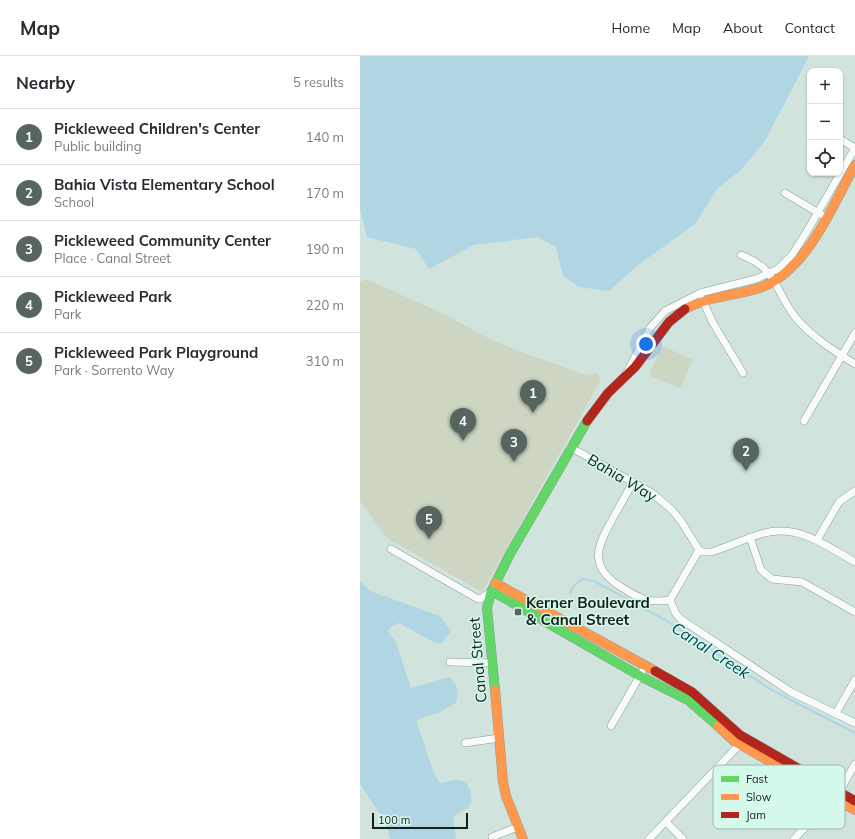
<!DOCTYPE html>
<html lang="en">
<head>
<meta charset="utf-8">
<style>
	body { margin:0; font-family:Mulish,sans-serif; background:#f7f7f7; color:#2b2b33 }
	.controls { position:absolute; right:12px; top:12px; display:grid; overflow:hidden; border-radius:8px; box-shadow:0 1px 3px #0004 }
	.controls button { width:36px; height:36px; display:grid; place-items:center; padding:0; border:0; border-bottom:1px solid #e1e1e2; background:#fff; color:#2b2b33; font:20px sans-serif }
	.scale { position:absolute; left:12px; bottom:10px; width:96px; box-sizing:border-box; padding-left:4px; border:2px solid #14211c; border-top:0; font-size:11px; line-height:14px; white-space:nowrap; color:#14211c; -webkit-text-stroke:3px #d5f9eb; paint-order:stroke }
	.you { position:absolute; left:286px; top:288px; width:14px; height:14px; margin:-10px; border:3px solid #fff; border-radius:50%; background:#1a73e8; box-shadow:0 0 0 6px #1a73e833 }
	.badge { display:grid; place-items:center; width:26px; height:26px; border-radius:50%; background:#56655f; color:#fff; font-size:13px; font-weight:700 }
	.pin { position:absolute; translate:-50% -33px; filter:drop-shadow(0 1px 2px #0008) }
	.pin::after { content:''; position:absolute; top:21px; width:14px; height:12px; background:inherit; clip-path:polygon(0 0,100% 0,50% 100%) }
	.list { margin:0; padding:0; list-style:none }
	h2 { display:flex; justify-content:space-between; align-items:center; height:52px; margin:0; padding:0 16px; font-size:17px }
	h2 small { font-size:13px; font-weight:400; color:#7c7c81 }
	.list li { display:grid; grid-template-columns:26px 1fr auto; gap:12px; align-items:center; box-sizing:border-box; height:56px; padding:0 16px; border-top:1px solid #e1e1e2 }
	.list b { display:block; font-size:15px; white-space:nowrap }
	.list p { margin:0; font-size:13px; white-space:nowrap; color:#7c7c81 }
	.list em { font-size:13px; font-style:normal; color:#7c7c81 }
	.icon { flex:none; width:22px; height:22px; fill:none; stroke:currentColor; stroke-width:2; stroke-linecap:round; stroke-linejoin:round }
	.map { position:relative; flex:none; width:495px; height:783px; overflow:hidden }
	header { display:flex; align-items:center; gap:24px; box-sizing:border-box; height:56px; padding:0 20px; background:#fff; border-bottom:1px solid #e1e1e2 }
	header strong { font-size:19px }
	nav { display:flex; gap:22px; margin-inline-start:auto; font-size:14px }
	main { display:flex }
	aside { flex:1; background:#fff }
	.map>svg:first-child { display:block }
</style>
</head>
<body>
<header>
<strong>Map</strong>
<nav><a>Home</a><a>Map</a><a>About</a><a>Contact</a></nav>
</header>
<main>
<aside>
<h2>Nearby<small>5 results</small></h2>
<ul class="list">
<li><span class="badge">1</span><div><b>Pickleweed Children's Center</b><p>Public building</p></div><em>140 m</em></li>
<li><span class="badge">2</span><div><b>Bahia Vista Elementary School</b><p>School</p></div><em>170 m</em></li>
<li><span class="badge">3</span><div><b>Pickleweed Community Center</b><p>Place · Canal Street</p></div><em>190 m</em></li>
<li><span class="badge">4</span><div><b>Pickleweed Park</b><p>Park</p></div><em>220 m</em></li>
<li><span class="badge">5</span><div><b>Pickleweed Park Playground</b><p>Park · Sorrento Way</p></div><em>310 m</em></li>
</ul>
</aside>
<div class="map">
<svg width="495" height="783" viewBox="0 0 495 783">
	<rect width="100%" height="100%" fill="#d0e3dc"/>
	<!-- green -->
	<g fill="#ccd6c2">
		<path d="M4,224H8L88,260L122,279L158,295L226,319L236,316L241,324L122,536L27,482L0,445V226Z"/>
		<path d="M304,291L332,303V306L321,331L319,332L291,320L290,317L301,292Z"/>
	</g>
	<!-- water -->
	<g fill="#b1d6e3">
		<path d="M0,0H449L406,83L383,112L357,133L335,168L278,209L249,235L219,231L203,220L196,191L178,181L114,189L69,213L56,193L7,181L0,153Z"/>
		<path d="M0,525L10,535L80,560L91,575L81,588C70,586 51,573 39,567L32,570L28,575L36,586L51,632L89,621C98,629 99,636 96,647L78,657L56,664L74,717L80,727C86,726 94,723 99,724C109,725 113,739 111,747C108,756 94,755 94,764C93,770 96,777 96,783H30L26,767L0,728Z"/>
	</g>
	<g fill="none" stroke-linecap="round" stroke-linejoin="round">
		<!-- stream -->
		<path stroke="#b1d6e3" stroke-width="2" d="M210,537L214,530L222,523L234,525L307,565L410,633L495,677"/>
		<!-- street casing -->
		<g stroke="#8f9e98" stroke-width="8">
			<g id="street">
				<path d="M480,83L495,92"/>
				<path d="M425,137L462,159"/>
				<path d="M381,199C419,213 414,235 436,262C452,281 474,295 495,308"/>
				<path d="M342,243L353,267L383,317"/>
				<path d="M266,318L290,272L305,255L340,237L396,223L418,213L432,199L446,177L495,92"/>
				<path d="M444,365L495,277"/>
				<path d="M210,391L292,437L312,454L321,465L339,494L342,496H351C368,491 384,483 401,478C437,467 465,489 495,506"/>
				<path d="M273,426C266,439 259,451 252,464C236,492 229,511 261,531C280,543 287,547 310,544L339,494"/>
				<path d="M390,481L401,514L412,523L442,526L495,556"/>
				<path d="M457,484L479,446L495,435"/>
				<path d="M31,493L118,543H120L132,535"/>
				<path d="M310,544L316,558L322,564L431,636L495,667"/>
				<path d="M90,606L132,607"/>
				<path d="M476,657L495,624"/>
				<path d="M251,670L282,616"/>
				<path d="M105,687L139,682"/>
				<path d="M306,766L323,783"/>
				<path d="M132,781L158,771"/>
				<path d="M289,783L383,685"/>
				<path d="M434,783L479,736L495,708"/>
			</g>
		</g>
		<!-- fast casing -->
		<g stroke="#8f9e98" stroke-width="10">
			<g id="fast">
				<path d="M132,535L280,620L328,644L358,670"/>
				<path d="M135,634L127,552L131,536L150,498L227,365"/>
			</g>
		</g>
		<!-- slow casing -->
		<g stroke="#8f9e98" stroke-width="10">
			<g id="slow">
				<path d="M325,253C349,240 376,240 402,231C447,214 473,149 495,109"/>
				<path d="M135,527L295,615"/>
				<path d="M135,634L143,726L146,740L163,783"/>
				<path d="M358,670L374,685L495,754"/>
			</g>
		</g>
		<!-- jam casing -->
		<g stroke="#8f9e98" stroke-width="10">
			<g id="jam">
				<path d="M227,365L248,337L275,311L309,266L325,253"/>
				<path d="M295,615L332,636L380,679L495,745"/>
			</g>
		</g>
		<!-- street -->
		<use href="#street" stroke="#f8fbfa" stroke-width="7"/>
		<!-- fast -->
		<use href="#fast" stroke="#63d668" stroke-width="9"/>
		<!-- slow -->
		<use href="#slow" stroke="#ff974d" stroke-width="9"/>
		<!-- jam -->
		<use href="#jam" stroke="#b3261e" stroke-width="9"/>
	</g>
	<!-- markers -->
	<rect fill="#56655f" stroke="#d5f9eb" stroke-width="1.5" x="154" y="552" width="8" height="8" rx="2"/>
	<g text-anchor="middle" stroke-width="3" stroke-linejoin="round" paint-order="stroke">
		<!-- street labels -->
		<g font-size="15" fill="#14211c" stroke="#d5f9eb">
			<text transform="translate(262 422) rotate(31)" y="5">Bahia Way</text>
			<text transform="translate(118 604) rotate(-95)" y="5">Canal Street</text>
		</g>
		<!-- poi labels -->
		<g font-size="15" font-weight="bold" fill="#14211c" stroke="#d5f9eb" text-anchor="start">
			<text x="166" y="552">Kerner Boulevard<tspan x="166" dy="17">&amp; Canal Street</tspan></text>
		</g>
		<!-- water labels -->
		<g font-size="16" font-style="italic" fill="#014156" stroke="#d5f9eb">
			<text transform="translate(351 594) rotate(33)" y="6">Canal Creek</text>
		</g>
	</g>
	<!-- legend -->
	<rect x="353" y="709" width="132" height="64" rx="6" fill="#d5f9eb" stroke="#9bb8ad" stroke-width="1"/>
	<rect x="361" y="720" width="18" height="6" fill="#63d668"/>
	<rect x="361" y="738" width="18" height="6" fill="#ff974d"/>
	<rect x="361" y="756" width="18" height="6" fill="#b3261e"/>
	<g font-size="11" fill="#14211c">
		<text x="386" y="727">Fast</text>
		<text x="386" y="745">Slow</text>
		<text x="386" y="763">Jam</text>
	</g>
</svg>
<div class="controls">
<button>+</button>
<button>−</button>
<button><svg class="icon" aria-label="locate" viewBox="0 0 24 24"><circle cx="12" cy="12" r="6"/><path d="M12 2v4M12 18v4M2 12h4M18 12h4"/></svg></button>
</div>
<div class="scale">100 m</div>
<div class="you"></div>
<div class="pin badge" style="left:173px;top:357px">1</div>
<div class="pin badge" style="left:386px;top:415px">2</div>
<div class="pin badge" style="left:154px;top:406px">3</div>
<div class="pin badge" style="left:103px;top:385px">4</div>
<div class="pin badge" style="left:69px;top:483px">5</div>
</div>
</main>
</body>
</html>
